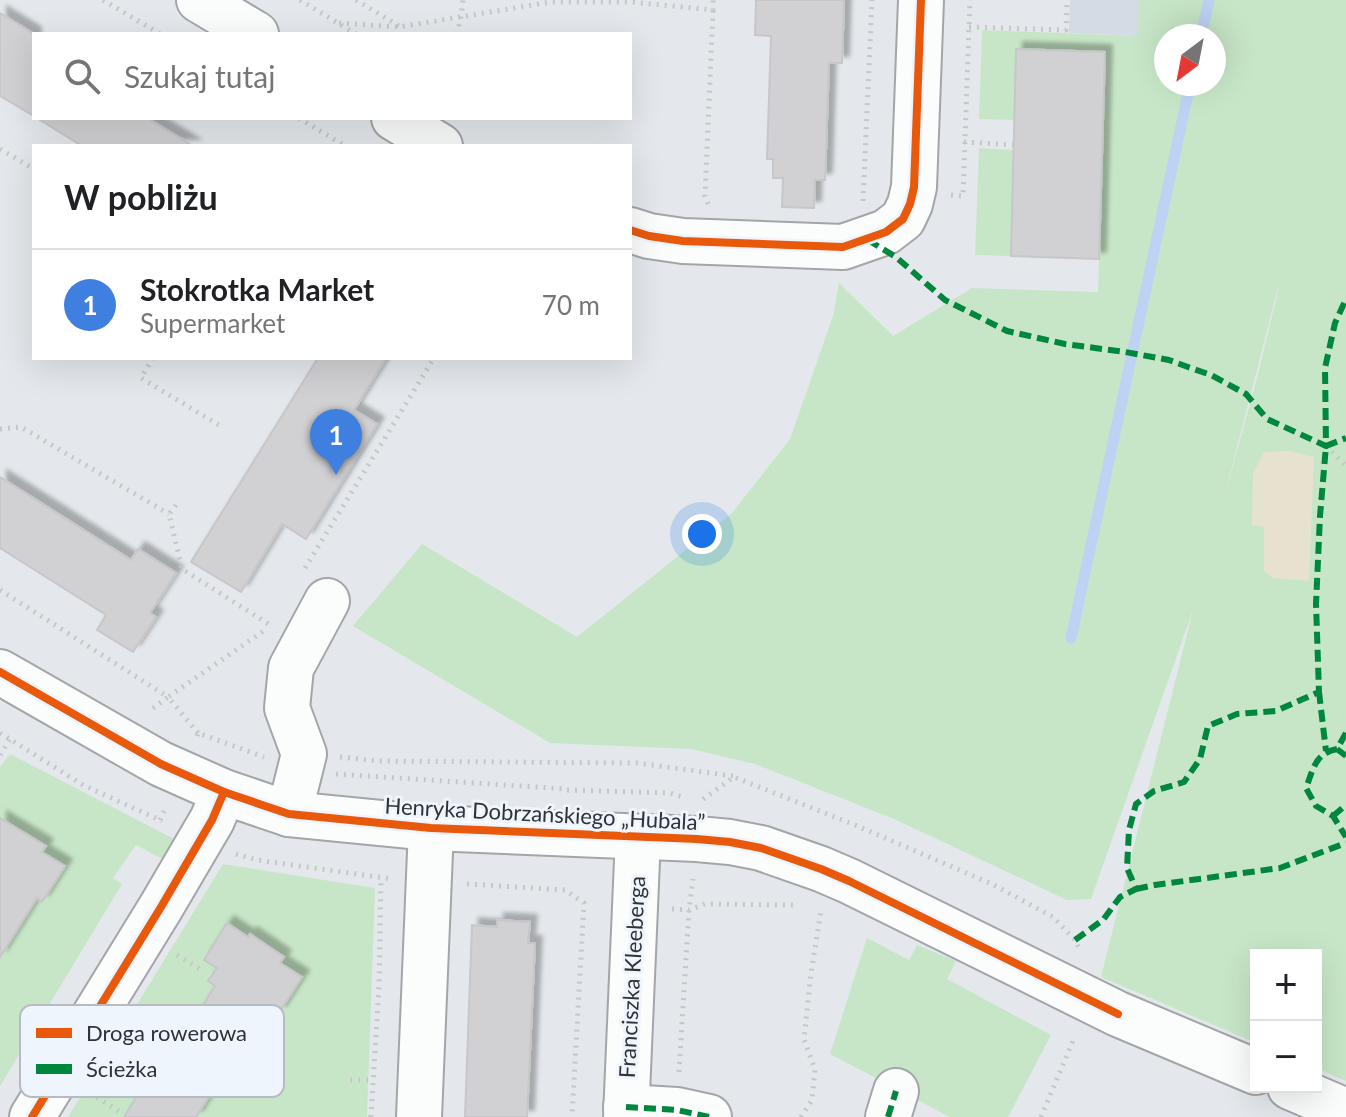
<!DOCTYPE html>
<html lang="pl">
<head>
<meta charset="utf-8">
<style>
	body { margin:0; font-family:Lato,sans-serif; background:#f2f2f2; color:#202124 }
	.controls { position:absolute; right:24px; bottom:24px; display:grid; overflow:hidden; border-radius:0px; box-shadow:0 8px 32px #0002 }
	.controls button { width:72px; height:72px; display:grid; place-items:center; padding:0; border:0; border-bottom:2px solid #e0e0e0; background:#fff; color:#202124; font:40px sans-serif }
	.compass { position:absolute; left:1154px; top:24px; width:72px; height:72px; border-radius:50%; background:#fff; box-shadow:0 8px 32px #0002; rotate:212deg }
	.you { position:absolute; left:702px; top:534px; width:28px; height:28px; margin:-20px; border:6px solid #fff; border-radius:50%; background:#1a73e8; box-shadow:0 0 0 12px #1a73e833 }
	.badge { display:grid; place-items:center; width:52px; height:52px; border-radius:50%; background:#6f7275; color:#fff; font-size:26px; font-weight:700 }
	.pin { position:absolute; translate:-50% -66px; filter:drop-shadow(0 2px 4px #0008) }
	.pin::after { content:''; position:absolute; top:42px; width:28px; height:24px; background:inherit; clip-path:polygon(0 0,100% 0,50% 100%) }
	.list { margin:0; padding:0; list-style:none }
	h2 { display:flex; justify-content:space-between; align-items:center; height:104px; margin:0; padding:0 32px; font-size:34px }
	h2 small { font-size:26px; font-weight:400; color:#757577 }
	.list li { display:grid; grid-template-columns:52px 1fr auto; gap:24px; align-items:center; box-sizing:border-box; height:112px; padding:0 32px; border-top:2px solid #e0e0e0 }
	.list b { display:block; font-size:30px; white-space:nowrap }
	.list p { margin:0; font-size:26px; white-space:nowrap; color:#757577 }
	.list em { font-size:26px; font-style:normal; color:#757577 }
	.icon { flex:none; width:44px; height:44px; fill:none; stroke:currentColor; stroke-width:2; stroke-linecap:round; stroke-linejoin:round }
	.map { position:relative; flex:none; width:1346px; height:1117px; overflow:hidden }
	.search { position:absolute; background:#fff; box-shadow:0 8px 32px #0002; left:32px; top:32px; width:600px; height:88px; display:flex; align-items:center; gap:20px; box-sizing:border-box; padding:0 28px; border-radius:0px; color:#757577; font-size:30px }
	.panel { position:absolute; background:#fff; box-shadow:0 8px 32px #0002; left:32px; top:144px; width:600px; height:216px; border-radius:0px }
	.map>svg:first-child { display:block }
</style>
</head>
<body>
<div class="map">
<svg width="1346" height="1117" viewBox="0 0 1346 1117">
	<defs>
		<filter id="shadow"><feDropShadow dx="7" dy="-7" stdDeviation="2" flood-color="#0004"/></filter>
	</defs>
	<rect width="100%" height="100%" fill="#e4e8ec"/>
	<!-- built -->
	<path fill="#d4dbe4" d="M1070,0H1140L1139,36L1069,33Z"/>
	<!-- green -->
	<g fill="#c7e6c7" fill-rule="evenodd">
		<path d="M1139,0H1346V1081L1316,1068V955H1256V1043L1101,977L1193,610L1091,899L1067,900L894,819L755,764L691,749L550,743L353,626L422,544L577,637L732,513L790,439L833,316L839,283L893,336L972,288L1098,292L1105,52L1017,49L1015,120L979,119L982,30L1138,36ZM1166,36H1214V84H1166ZM1279,287L1257,378L1224,498L1278,288Z"/>
		<path d="M979,148L1014,150L1011,256L975,255Z"/>
		<path d="M10,754L180,842L170,863L136,845L113,878L122,884L0,1086V767Z"/>
		<path d="M223,864L375,888L367,1117H68Z"/>
		<path d="M867,938L909,960L917,945L956,961L947,979L1051,1035L1008,1117H950L830,1054Z"/>
	</g>
	<!-- sand -->
	<path fill="#e6e2cf" d="M1290,451L1314,457L1309,581L1273,578L1264,571V527L1252,525L1253,474L1264,452Z"/>
	<g fill="none" stroke-linecap="round" stroke-linejoin="round">
		<!-- stream -->
		<g stroke="#bed3f4" stroke-width="11">
			<path d="M1201,36L1209,0"/>
			<path d="M1071,638L1190,84"/>
		</g>
	</g>
	<!-- building -->
	<g fill="#d1d1d4" stroke="#c7c6c9" stroke-width="2" filter="url(#shadow)">
		<path d="M756,0H844L842,63H829L825,180H815L814,208L782,207L783,178H773V159H767L771,36L755,35Z"/>
		<path d="M0,13L34,34V116L0,96Z"/>
		<path d="M1016,49L1105,52L1099,259L1011,256Z"/>
		<path d="M37,118H147L193,146H82Z"/>
		<path d="M318,358H386L354,410L377,424L306,539L282,524L241,592L191,562Z"/>
		<path d="M0,477L131,560L138,549L176,573L150,613L156,617L133,652L97,630L106,615L0,548Z"/>
		<path d="M0,818L46,846L42,852L65,866L42,902L37,898L0,957Z"/>
		<path d="M497,920L530,922L528,943H535L527,1117H465L472,925L497,927Z"/>
		<path d="M227,923L248,937L250,934L284,957L280,963L302,977L279,1013L272,1009L250,1044L244,1040L196,1117H124L180,1028L186,1032L215,986L208,981L217,968L204,960Z"/>
	</g>
	<g fill="none" stroke-linecap="round" stroke-linejoin="round">
		<!-- minor casing -->
		<g stroke="#a3a5a9" stroke-width="48">
			<g id="minor">
				<path d="M199,0L256,34"/>
				<path d="M394,118L440,146"/>
				<path d="M630,230L649,236L683,241L843,247L886,232L903,219L910,204L914,187L921,0"/>
				<path d="M0,672L161,764L224,792L289,814L431,828L697,839L730,842L761,848L821,869L849,881L1118,1014L1256,1072"/>
				<path d="M289,814L304,754L287,708L291,668L327,601"/>
				<path d="M1290,1087L1346,1111"/>
				<path d="M626,1107L677,1110L709,1117"/>
				<path d="M32,1117L161,907L212,820L224,792"/>
				<path d="M419,1117L431,828"/>
				<path d="M626,1117L638,837"/>
				<path d="M888,1117L896,1091"/>
			</g>
		</g>
		<!-- path -->
		<g stroke="#c6c7c8" stroke-width="5" stroke-dasharray="2 6" stroke-linecap="butt">
			<path d="M103,0L160,34"/>
			<path d="M300,0L356,34"/>
			<path d="M356,0L399,26"/>
			<path d="M339,23L399,27L551,2H631L713,10V0"/>
			<path d="M969,27L1066,30L1067,0"/>
			<path d="M457,34L461,17L463,0"/>
			<path d="M299,118L345,146"/>
			<path d="M964,142L1014,145"/>
			<path d="M0,149L34,169"/>
			<path d="M951,195L963,196L970,0"/>
			<path d="M863,201L872,0"/>
			<path d="M708,204L705,196L713,10"/>
			<path d="M153,358L141,378L222,427"/>
			<path d="M0,429L21,427L169,514"/>
			<path d="M1326,446L1346,466"/>
			<path d="M176,505L169,514L182,569L270,625"/>
			<path d="M305,568L434,358"/>
			<path d="M0,590L168,697L149,711"/>
			<path d="M0,733L83,785L162,821"/>
			<path d="M198,733L168,697L265,630"/>
			<path d="M197,736L198,733L264,757"/>
			<path d="M0,755L10,739"/>
			<path d="M340,757L379,761L637,763L733,776"/>
			<path d="M336,774L567,789"/>
			<path d="M567,790L670,793L683,797"/>
			<path d="M703,799L734,777L855,825L992,884L1053,917L1075,940L1080,950"/>
			<path d="M160,820L166,807"/>
			<path d="M236,854L257,860L392,879"/>
			<path d="M467,884L565,890L584,903L572,1117"/>
			<path d="M672,909L689,910L705,904L797,905"/>
			<path d="M177,955L203,971"/>
			<path d="M141,1015L171,1034"/>
			<path d="M679,1072L689,910L693,879"/>
			<path d="M350,1080H373"/>
			<path d="M90,1093L120,1112"/>
			<path d="M371,1117L379,987L381,878"/>
			<path d="M801,1117L812,1100L815,1070L804,1039L811,973L821,911"/>
			<path d="M1041,1117L1075,1036"/>
		</g>
		<!-- minor -->
		<use href="#minor" stroke="#fbfcfc" stroke-width="44"/>
		<!-- quiet -->
		<g stroke="#00873e" stroke-width="6" stroke-dasharray="12 6" stroke-linecap="butt">
			<path d="M868,240L896,257L945,300L1007,331L1065,344L1125,352L1169,360L1188,367L1211,375L1246,394L1267,419L1326,446L1325,368L1335,323L1346,299"/>
			<path d="M1319,692L1326,751"/>
			<path d="M1346,733L1337,749L1346,756"/>
			<path d="M1337,749C1315,753 1313,770 1306,788L1316,806L1333,816L1346,837"/>
			<path d="M1333,816L1346,805"/>
			<path d="M1136,889L1155,885L1280,868L1346,843"/>
			<path d="M1075,940L1103,920L1120,897L1136,889L1127,868L1129,830L1136,804L1154,791L1184,782L1200,759L1208,726L1237,714L1276,711L1319,692L1316,604L1320,516L1326,446L1346,438"/>
			<path d="M626,1107L677,1110L709,1117"/>
			<path d="M888,1117L896,1091"/>
		</g>
		<!-- cycleway casing -->
		<g stroke="#eff5fd" stroke-width="13">
			<g id="cycleway">
				<path d="M630,230L649,236L683,241L843,247L886,232L903,219L910,204L914,187L921,0"/>
				<path d="M0,672L161,764L224,792L289,814L431,828L697,839L730,842L761,848L821,869L849,881L1118,1014"/>
				<path d="M32,1117L161,907L212,820L224,792"/>
			</g>
		</g>
		<!-- cycleway -->
		<use href="#cycleway" stroke="#e8590c" stroke-width="8"/>
	</g>
	<g text-anchor="middle" stroke-width="6" stroke-linejoin="round" paint-order="stroke">
		<!-- street labels -->
		<g font-size="22" fill="#303235" stroke="#eff5fd">
			<text transform="translate(545 814) rotate(3)" y="8">Henryka Dobrzańskiego „Hubala”</text>
			<text transform="translate(632 977) rotate(-87)" y="8">Franciszka Kleeberga</text>
		</g>
	</g>
	<!-- legend -->
	<rect x="20" y="1005" width="264" height="92" rx="12" fill="#eff5fd" stroke="#b6bac1" stroke-width="2"/>
	<rect x="36" y="1028" width="36" height="10" fill="#e8590c"/>
	<rect x="36" y="1064" width="36" height="10" fill="#00873e"/>
	<g font-size="22" fill="#303235">
		<text x="86" y="1041">Droga rowerowa</text>
		<text x="86" y="1077">Ścieżka</text>
	</g>
</svg>
<div class="controls">
<button>+</button>
<button>−</button>
</div>
<svg class="compass" viewBox="-18 -18 36 36"><path d="M0-13l5 13h-10z" fill="#e53935"/><path d="M0 13l5-13h-10z" fill="#757577"/></svg>
<div class="you"></div>
<div class="pin badge" style="left:336px;top:475px;background:#3f7fe0">1</div>
<div class="search"><svg class="icon" aria-label="search" viewBox="0 0 24 24"><circle cx="10" cy="10" r="6"/><path d="M15 15l6 6"/></svg>Szukaj tutaj</div>
<section class="panel">
<h2>W pobliżu<small></small></h2>
<ul class="list">
<li><span class="badge" style="background:#3f7fe0">1</span><div><b>Stokrotka Market</b><p>Supermarket</p></div><em>70 m</em></li>
</ul>
</section>
</div>
</body>
</html>
